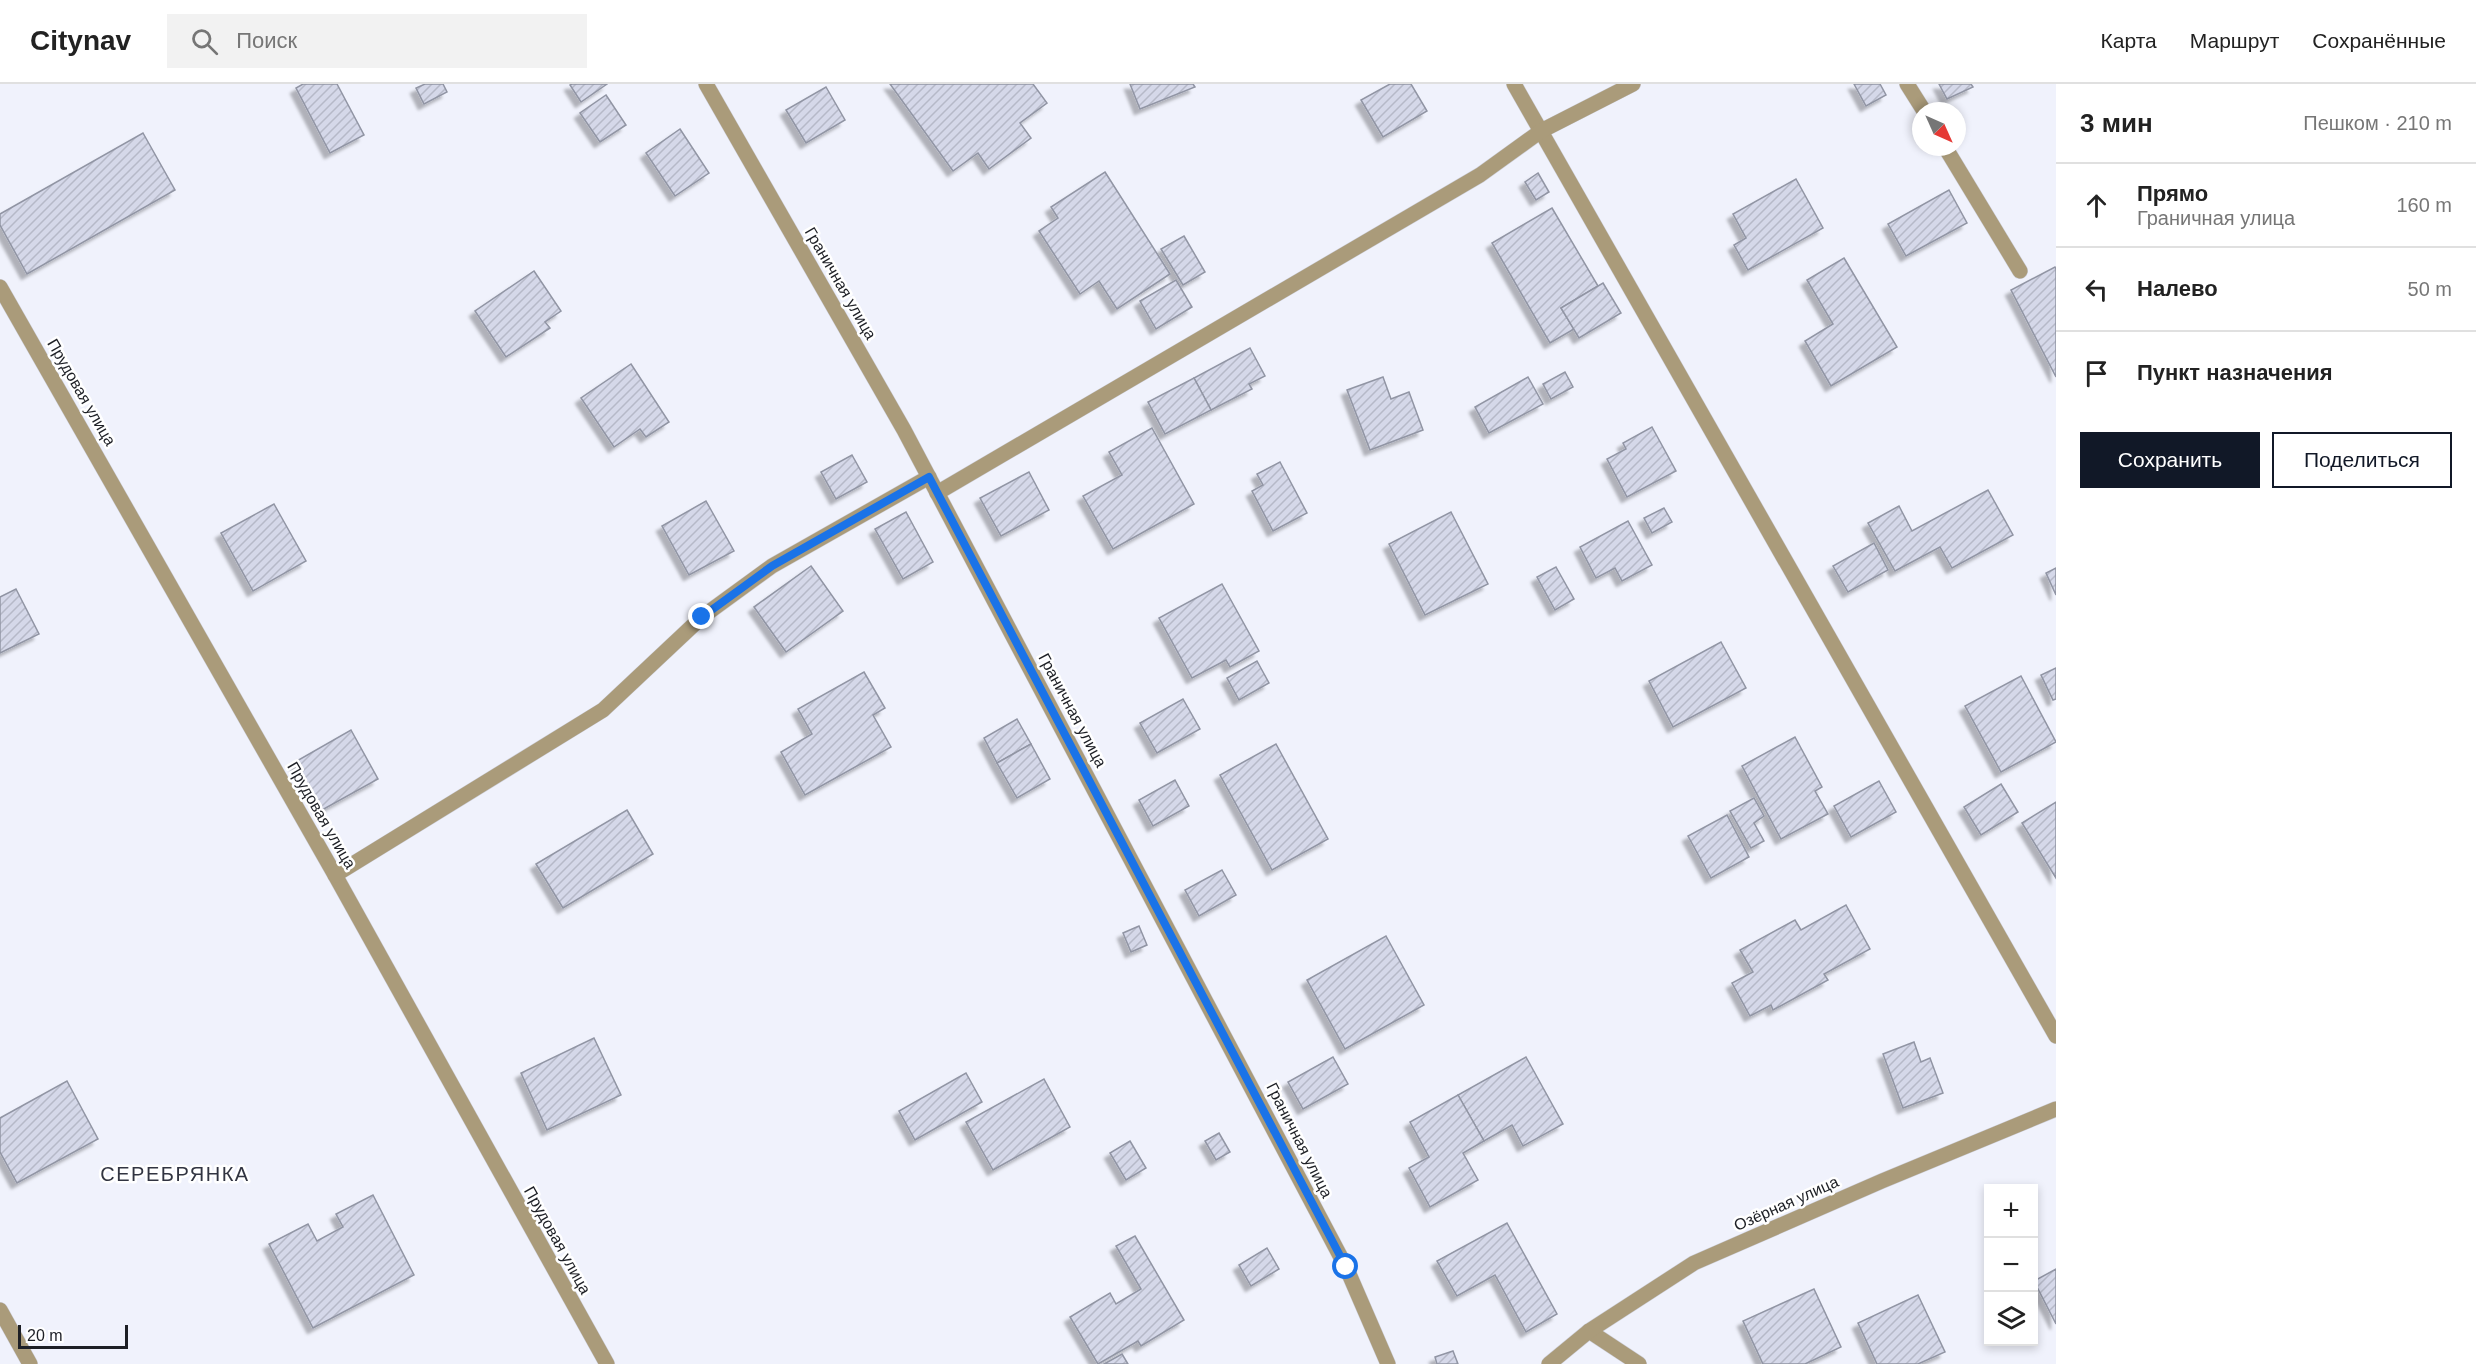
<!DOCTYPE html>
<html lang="ru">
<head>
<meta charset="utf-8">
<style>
	body { margin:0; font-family:Arial,sans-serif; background:#f2f2f2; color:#222 }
	.controls { position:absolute; right:18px; bottom:18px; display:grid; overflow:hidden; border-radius:0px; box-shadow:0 3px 9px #0003 }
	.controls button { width:54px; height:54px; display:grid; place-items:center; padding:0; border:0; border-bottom:2px solid #e0e0e0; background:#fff; color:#222; font:30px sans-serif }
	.compass { position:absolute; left:1912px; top:18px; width:54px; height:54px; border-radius:50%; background:#fff; box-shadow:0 3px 9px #0003; rotate:135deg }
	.scale { position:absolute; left:18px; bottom:15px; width:110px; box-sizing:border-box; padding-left:6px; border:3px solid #1d1f25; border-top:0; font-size:16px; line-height:21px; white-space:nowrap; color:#1d1f25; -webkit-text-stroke:4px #fff; paint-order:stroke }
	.stop { position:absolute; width:18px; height:18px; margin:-14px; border:4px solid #1a73e8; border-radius:50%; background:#fff }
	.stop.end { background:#1a73e8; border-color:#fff; box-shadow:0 2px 6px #0008 }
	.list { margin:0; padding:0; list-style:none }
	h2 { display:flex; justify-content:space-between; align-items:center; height:78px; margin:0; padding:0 24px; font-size:26px }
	h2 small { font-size:20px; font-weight:400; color:#767676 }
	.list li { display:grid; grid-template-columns:39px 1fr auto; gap:18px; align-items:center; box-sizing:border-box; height:84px; padding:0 24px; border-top:2px solid #e0e0e0 }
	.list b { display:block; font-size:22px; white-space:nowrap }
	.list p { margin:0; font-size:20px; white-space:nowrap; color:#767676 }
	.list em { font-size:20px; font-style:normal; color:#767676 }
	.actions { display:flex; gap:12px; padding:18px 24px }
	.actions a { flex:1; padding:14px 0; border:2px solid #111827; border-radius:0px; text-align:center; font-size:21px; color:#111827 }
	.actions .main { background:#111827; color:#fff }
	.icon { flex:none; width:33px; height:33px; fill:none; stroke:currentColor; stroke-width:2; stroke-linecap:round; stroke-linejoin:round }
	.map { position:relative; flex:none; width:2056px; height:1280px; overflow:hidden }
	header { display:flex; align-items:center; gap:36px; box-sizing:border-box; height:84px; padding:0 30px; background:#fff; border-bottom:2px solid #e0e0e0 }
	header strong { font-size:28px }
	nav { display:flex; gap:33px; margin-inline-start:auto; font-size:21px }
	.search { width:420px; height:54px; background:#f2f2f2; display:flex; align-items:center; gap:15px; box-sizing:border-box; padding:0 21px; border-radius:0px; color:#767676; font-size:22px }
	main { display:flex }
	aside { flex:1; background:#fff }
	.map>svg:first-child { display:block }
</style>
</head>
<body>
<header>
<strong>Citynav</strong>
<div class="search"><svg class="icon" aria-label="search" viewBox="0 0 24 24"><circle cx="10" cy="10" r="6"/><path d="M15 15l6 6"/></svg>Поиск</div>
<nav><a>Карта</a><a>Маршрут</a><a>Сохранённые</a></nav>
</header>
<main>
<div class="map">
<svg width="2056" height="1280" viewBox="0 0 2056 1280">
	<defs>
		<pattern id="building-hatch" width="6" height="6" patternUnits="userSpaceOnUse" patternTransform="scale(1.5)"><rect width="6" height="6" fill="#d5d8e9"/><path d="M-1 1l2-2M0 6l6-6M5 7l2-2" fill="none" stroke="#b6b9c8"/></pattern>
		<filter id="shadow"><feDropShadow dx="-5.5" dy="5.5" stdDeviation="1.5" flood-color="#0004"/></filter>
	</defs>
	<rect width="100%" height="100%" fill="#f0f2fc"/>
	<!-- building -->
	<g fill="url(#building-hatch)" stroke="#9195a4" stroke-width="1.5" filter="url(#shadow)">
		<path d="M303,0H337L364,51L330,69L296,4Z"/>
		<path d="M425,0H443L447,8L424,20L416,4Z"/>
		<path d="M572,0H607L581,18L570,1Z"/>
		<path d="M890,0H1033L1047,19L1020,39L1031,54L989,85L978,69L953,87Z"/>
		<path d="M1130,0H1193L1195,3L1140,25Z"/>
		<path d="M1390,0H1411L1427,27L1383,53L1361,16Z"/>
		<path d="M1854,0H1880L1886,11L1866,22Z"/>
		<path d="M1939,0H1971L1973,3L1947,15Z"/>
		<path d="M826,3L845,36L806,59L786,26Z"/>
		<path d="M606,11L626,41L600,58L580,29Z"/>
		<path d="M680,45L709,89L675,112L646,69Z"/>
		<path d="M143,49L175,106L27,190L0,141V130Z"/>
		<path d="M1105,88L1170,190L1117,225L1099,197L1080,210L1039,147L1058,134L1051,123Z"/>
		<path d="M1538,89L1549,108L1536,116L1525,98Z"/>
		<path d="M1796,95L1823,144L1748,186L1734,161L1746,154L1733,130Z"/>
		<path d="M1949,106L1967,139L1906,172L1888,140Z"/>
		<path d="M1552,124L1598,202L1561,224L1574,245L1550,259L1492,159Z"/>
		<path d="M1184,152L1205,188L1183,201L1161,165Z"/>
		<path d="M1844,174L1897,263L1831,302L1805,257L1833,240L1807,196Z"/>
		<path d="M2055,183L2056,185V293L2011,206Z"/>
		<path d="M534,187L561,227L545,238L550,244L506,273L475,227Z"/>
		<path d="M1176,196L1192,223L1156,245L1140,217Z"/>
		<path d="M1603,199L1621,229L1579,254L1561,224Z"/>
		<path d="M1250,264L1265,292L1249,300L1252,305L1211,326L1194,294Z"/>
		<path d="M631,280L669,338L646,353L640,345L614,363L581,314Z"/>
		<path d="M1565,288L1573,303L1551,315L1543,300Z"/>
		<path d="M1383,293L1391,315L1409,308L1423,346L1370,366L1347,306Z"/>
		<path d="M1528,293L1543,320L1489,349L1475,323Z"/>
		<path d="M1194,294L1211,326L1165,350L1148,318Z"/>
		<path d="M1652,343L1676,387L1627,413L1607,375L1626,365L1623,359Z"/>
		<path d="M1152,344L1194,420L1113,465L1083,412L1122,391L1109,368Z"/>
		<path d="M852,371L867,398L836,415L821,388Z"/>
		<path d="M1280,378L1307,429L1273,447L1252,407L1263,401L1257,390Z"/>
		<path d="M1029,388L1049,426L1001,452L980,414Z"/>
		<path d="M1988,406L2013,451L1952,484L1940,463L1895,487L1868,439L1899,422L1912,447Z"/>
		<path d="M706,417L734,467L689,491L662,442Z"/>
		<path d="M274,420L306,477L253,507L221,449Z"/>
		<path d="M1664,424L1672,438L1652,449L1644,434Z"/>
		<path d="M906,428L933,478L903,495L875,445Z"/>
		<path d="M1451,428L1488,500L1425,531L1389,460Z"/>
		<path d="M1628,437L1652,481L1622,497L1615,484L1596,494L1580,463Z"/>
		<path d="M1874,459L1888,486L1848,508L1833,482Z"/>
		<path d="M811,482L843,527L786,568L754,523Z"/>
		<path d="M1556,483L1574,515L1555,526L1537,493Z"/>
		<path d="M2056,484V511L2046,489Z"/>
		<path d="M1222,500L1259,567L1230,583L1226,576L1192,594L1159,534Z"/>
		<path d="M16,505L39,550L0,569V513Z"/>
		<path d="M1721,558L1746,604L1673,643L1649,597Z"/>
		<path d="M1257,577L1269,599L1239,616L1227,594Z"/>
		<path d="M2056,584V615L2053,616L2041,591Z"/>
		<path d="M864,588L885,624L873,631L891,663L805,711L781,668L812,650L798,625Z"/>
		<path d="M2021,592L2056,658L2001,688L1965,622Z"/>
		<path d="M1183,615L1200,645L1157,669L1140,639Z"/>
		<path d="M1017,635L1031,660L997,679L984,654Z"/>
		<path d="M351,646L378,695L322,726L295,678Z"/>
		<path d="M1795,653L1822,703L1815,707L1828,730L1781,755L1742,682Z"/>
		<path d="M1031,660L1050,695L1017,714L997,679Z"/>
		<path d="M1276,660L1328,755L1272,786L1220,691Z"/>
		<path d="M1175,696L1189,722L1153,742L1139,716Z"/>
		<path d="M1879,697L1896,728L1851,753L1834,722Z"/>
		<path d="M2001,700L2018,728L1981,751L1964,723Z"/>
		<path d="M1754,714L1764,732L1754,739L1764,757L1751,764L1730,727Z"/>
		<path d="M2056,718V794L2022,739Z"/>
		<path d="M627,726L653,770L563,824L536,780Z"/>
		<path d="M1727,731L1749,773L1711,794L1688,752Z"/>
		<path d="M1222,786L1236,811L1199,832L1185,806Z"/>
		<path d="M1846,821L1870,865L1824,890L1828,896L1773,926L1771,921L1750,932L1732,899L1753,888L1740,866L1795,836L1801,846Z"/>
		<path d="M1139,842L1147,861L1131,868L1123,849Z"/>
		<path d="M1386,852L1424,921L1345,965L1307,896Z"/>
		<path d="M594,954L621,1011L547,1046L521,989Z"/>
		<path d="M1914,958L1921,978L1930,974L1943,1009L1903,1024L1883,970Z"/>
		<path d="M1333,973L1348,1000L1303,1025L1288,998Z"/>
		<path d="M1526,973L1563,1040L1523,1062L1512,1041L1484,1057L1458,1011Z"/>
		<path d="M966,989L982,1018L915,1056L899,1027Z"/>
		<path d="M1044,995L1070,1043L993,1086L966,1038Z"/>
		<path d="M67,997L98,1055L17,1099L0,1068V1034Z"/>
		<path d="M1458,1011L1484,1057L1463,1069L1478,1096L1430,1123L1409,1084L1429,1073L1410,1038Z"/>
		<path d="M1219,1049L1230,1068L1216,1076L1205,1057Z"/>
		<path d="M1130,1057L1146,1084L1126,1096L1110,1069Z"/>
		<path d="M373,1111L414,1191L313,1244L269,1160L308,1140L317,1157L343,1143L336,1130Z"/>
		<path d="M1507,1139L1557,1230L1526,1248L1495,1191L1457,1212L1437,1177Z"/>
		<path d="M1135,1152L1184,1236L1141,1262L1138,1257L1098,1280L1070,1233L1110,1209L1116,1220L1141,1205L1116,1162Z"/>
		<path d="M1267,1164L1279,1185L1251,1202L1239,1181Z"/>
		<path d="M2056,1185V1240L2034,1197Z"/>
		<path d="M1814,1205L1841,1263L1805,1280H1763L1743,1237Z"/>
		<path d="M1918,1211L1945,1268L1918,1280H1877L1858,1239Z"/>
		<path d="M1453,1267L1458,1280H1437L1435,1273Z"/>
		<path d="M1122,1270L1128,1280H1104Z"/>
	</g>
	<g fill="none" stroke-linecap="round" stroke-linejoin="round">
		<!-- minor casing -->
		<g stroke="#ced0da" stroke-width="16">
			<g id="minor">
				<path d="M706,0L904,346L1346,1183L1388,1280"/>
				<path d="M1514,0L2056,952"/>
				<path d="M1907,0L1924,27"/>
				<path d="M1945,63L2020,187"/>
				<path d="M0,203L335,791L607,1280"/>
				<path d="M937,409L1480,91L1541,47L1633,0"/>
				<path d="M335,791L603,626L702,533L772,482L929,393"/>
				<path d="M0,1226L30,1280"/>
				<path d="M1589,1247L1639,1280"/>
				<path d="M1549,1280L1589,1247L1694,1179L1882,1097L2056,1025"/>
			</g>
		</g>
		<!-- minor -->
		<use href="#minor" stroke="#aa9b7a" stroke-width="15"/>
	</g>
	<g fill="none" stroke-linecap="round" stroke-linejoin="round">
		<!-- route -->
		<path stroke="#1a73e8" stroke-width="8" d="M702,533L772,482L929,393L1346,1183"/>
	</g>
	<g text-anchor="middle" stroke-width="5" stroke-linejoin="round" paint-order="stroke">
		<!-- street labels -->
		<g font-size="16" fill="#1d1f25" stroke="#fff">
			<text transform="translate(841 199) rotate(60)" y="6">Граничная улица</text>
			<text transform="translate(82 308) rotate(60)" y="6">Прудовая улица</text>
			<text transform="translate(1073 626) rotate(62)" y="6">Граничная улица</text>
			<text transform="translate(322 731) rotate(60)" y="6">Прудовая улица</text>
			<text transform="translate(1300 1056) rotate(63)" y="6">Граничная улица</text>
			<text transform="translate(1786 1119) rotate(-24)" y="6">Озёрная улица</text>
			<text transform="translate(558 1156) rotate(61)" y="6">Прудовая улица</text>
		</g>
		<!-- quarter labels -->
		<g font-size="20" letter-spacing="1.5" fill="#313441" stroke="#fff">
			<text x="175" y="1097">СЕРЕБРЯНКА</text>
		</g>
	</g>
</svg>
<div class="controls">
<button>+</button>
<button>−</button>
<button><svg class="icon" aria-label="layers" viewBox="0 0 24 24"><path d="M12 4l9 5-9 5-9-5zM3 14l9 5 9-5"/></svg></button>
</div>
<svg class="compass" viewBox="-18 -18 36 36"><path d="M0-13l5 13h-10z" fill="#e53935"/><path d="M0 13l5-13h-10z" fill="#767676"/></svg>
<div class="scale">20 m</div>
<div class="stop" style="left:1346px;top:1183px"></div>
<div class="stop end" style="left:702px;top:533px"></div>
</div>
<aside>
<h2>3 мин<small>Пешком · 210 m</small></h2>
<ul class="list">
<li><svg class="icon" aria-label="ahead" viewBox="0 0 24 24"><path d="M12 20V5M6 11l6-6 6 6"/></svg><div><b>Прямо</b><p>Граничная улица</p></div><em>160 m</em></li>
<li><svg class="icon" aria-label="left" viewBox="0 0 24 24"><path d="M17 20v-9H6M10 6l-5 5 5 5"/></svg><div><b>Налево</b></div><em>50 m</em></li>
<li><svg class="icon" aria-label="arrive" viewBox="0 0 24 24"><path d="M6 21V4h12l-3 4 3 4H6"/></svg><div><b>Пункт назначения</b></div></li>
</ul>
<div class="actions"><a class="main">Сохранить</a><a>Поделиться</a></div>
</aside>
</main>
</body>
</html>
